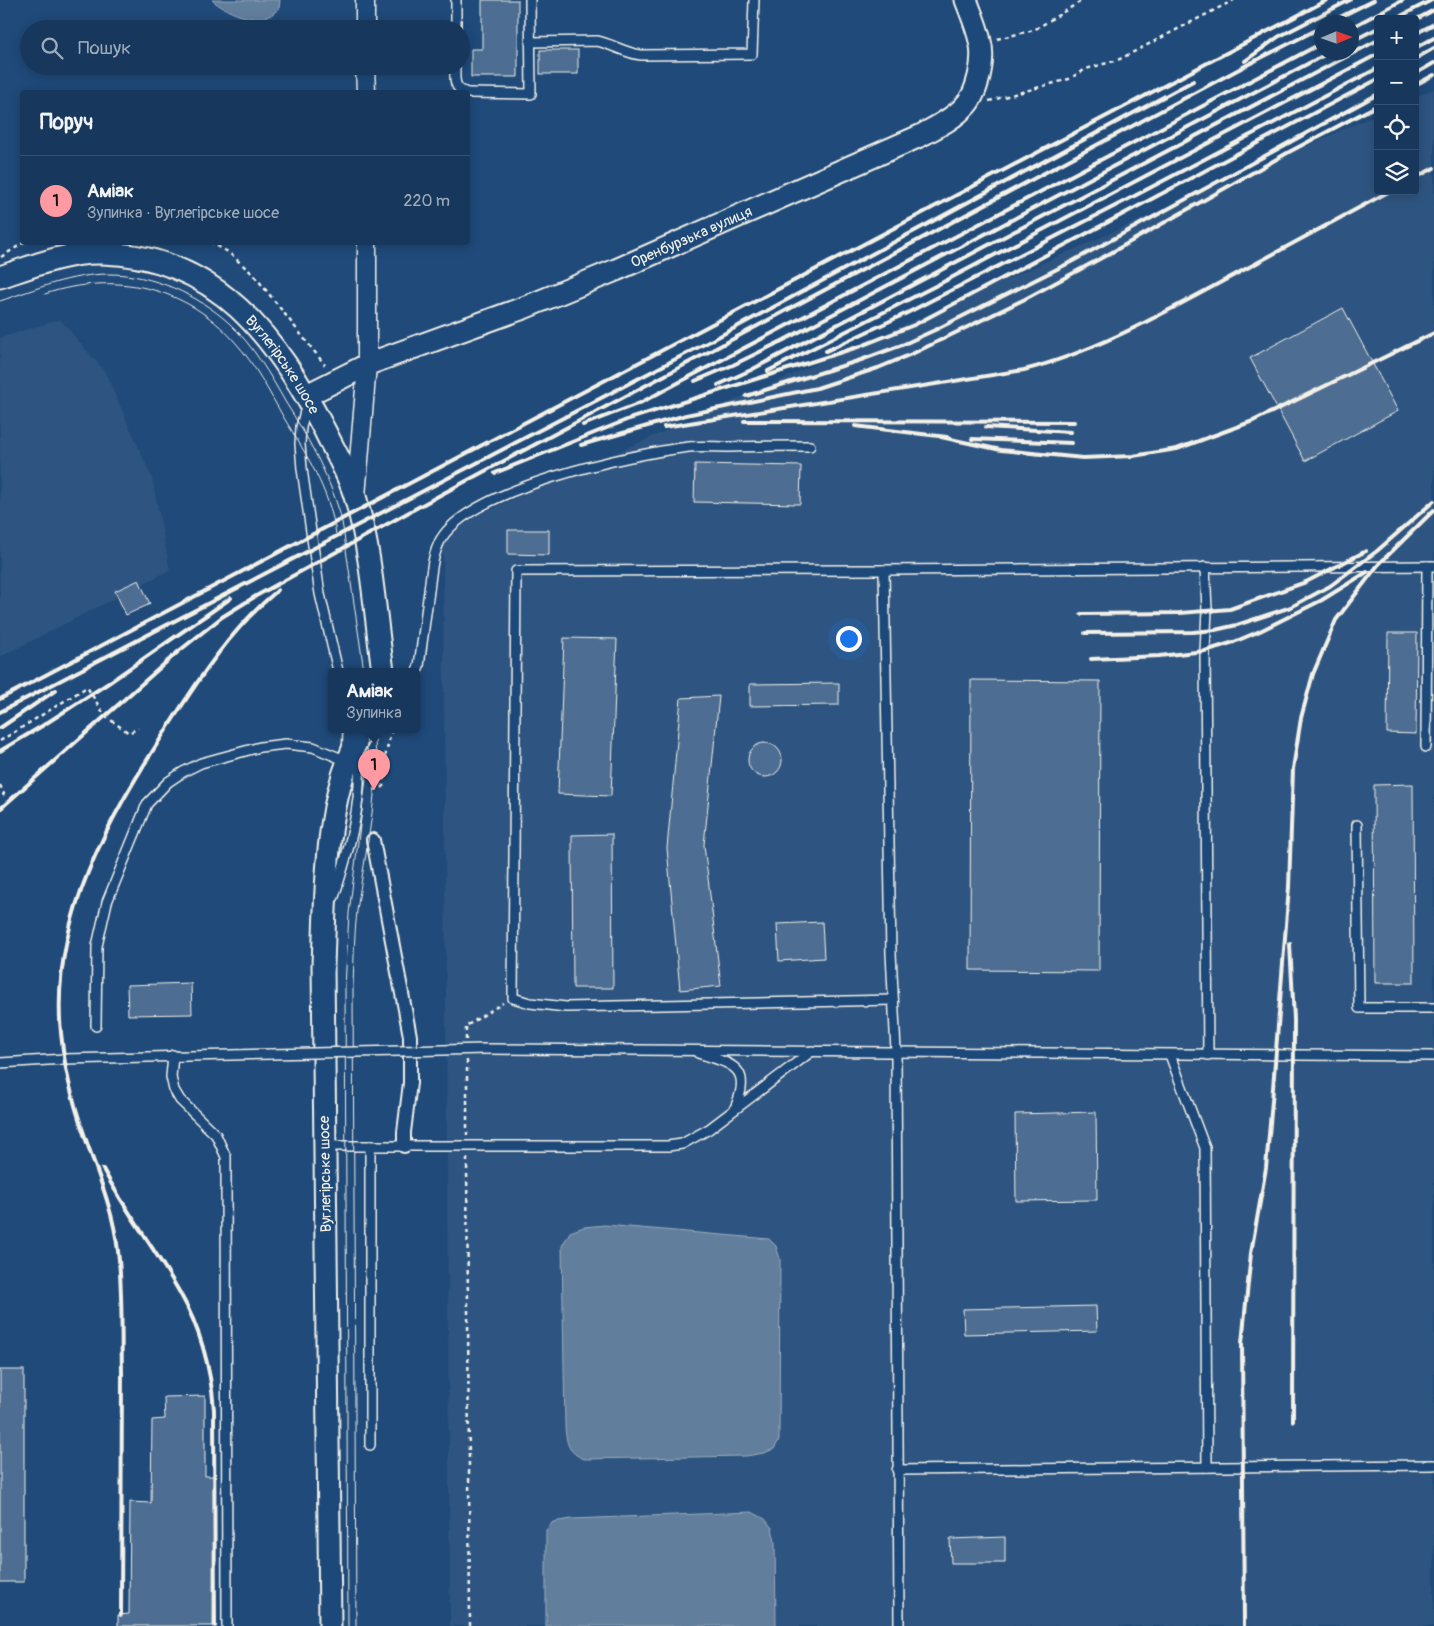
<!DOCTYPE html>
<html lang="uk">
<head>
<meta charset="utf-8">
<style>
	body { margin:0; font-family:Pangolin,sans-serif; background:#203f62; color:#f1f3f6 }
	.controls { position:absolute; right:15px; top:15px; display:grid; overflow:hidden; border-radius:5px; box-shadow:0 2px 12px #0003 }
	.controls button { width:45px; height:45px; display:grid; place-items:center; padding:0; border:0; border-bottom:1px solid #365272; background:#17385c; color:#f1f3f6; font:25px sans-serif }
	.compass { position:absolute; left:1314px; top:15px; width:45px; height:45px; border-radius:50%; background:#17385c; box-shadow:0 2px 12px #0003; rotate:88deg }
	.you { position:absolute; left:848px; top:638px; width:18px; height:18px; margin:-12px; border:4px solid #fff; border-radius:50%; background:#1a73e8; box-shadow:0 0 0 8px #1a73e833 }
	.badge { display:grid; place-items:center; width:32px; height:32px; border-radius:50%; background:#ff9aa2; color:#111; font-size:16px; font-weight:700 }
	.pin { position:absolute; translate:-50% -41px; filter:drop-shadow(0 1px 2px #0008) }
	.pin::after { content:''; position:absolute; top:26px; width:18px; height:15px; background:inherit; clip-path:polygon(0 0,100% 0,50% 100%) }
	.popup { position:absolute; left:328px; top:668px; width:92px; height:65px; box-sizing:border-box; display:grid; place-content:center; border-radius:5px; background:#17385c; filter:drop-shadow(0 1px 4px #0005); font-size:16px; white-space:nowrap; color:#9eacbb }
	.popup b { font-size:19px; color:#f1f3f6 }
	.popup::after { content:''; position:absolute; left:50%; top:100%; margin-left:-10px; border:10px solid transparent; border-top-color:#17385c }
	.list { margin:0; padding:0; list-style:none }
	h2 { display:flex; justify-content:space-between; align-items:center; height:65px; margin:0; padding:0 20px; font-size:21px }
	h2 small { font-size:16px; font-weight:400; color:#9eacbb }
	.list li { display:grid; grid-template-columns:32px 1fr auto; gap:15px; align-items:center; box-sizing:border-box; height:90px; padding:0 20px; border-top:1px solid #365272 }
	.list b { display:block; font-size:19px; white-space:nowrap }
	.list p { margin:0; font-size:16px; white-space:nowrap; color:#9eacbb }
	.list em { font-size:16px; font-style:normal; color:#9eacbb }
	.icon { flex:none; width:28px; height:28px; fill:none; stroke:currentColor; stroke-width:2; stroke-linecap:round; stroke-linejoin:round }
	.map { position:relative; flex:none; width:1434px; height:1626px; overflow:hidden }
	.search { position:absolute; background:#17385c; box-shadow:0 2px 12px #0003; left:20px; top:20px; width:450px; height:55px; display:flex; align-items:center; gap:12px; box-sizing:border-box; padding:0 18px; border-radius:28px; color:#9eacbb; font-size:19px }
	.panel { position:absolute; background:#17385c; box-shadow:0 2px 12px #0003; left:20px; top:90px; width:450px; height:155px; border-radius:5px }
	.map>svg:first-child { display:block }
</style>
</head>
<body>
<div class="map">
<svg width="1434" height="1626" viewBox="0 0 1434 1626">
	<rect width="100%" height="100%" fill="#1f4a7a"/>
	<filter id="ink" filterUnits="userSpaceOnUse"><feTurbulence type="fractalNoise" baseFrequency=".02" numOctaves="2"/><feDisplacementMap in="SourceGraphic" scale="10" xChannelSelector="R" yChannelSelector="G"/><feConvolveMatrix kernelMatrix="1 2 1 2 8 2 1 2 1" color-interpolation-filters="sRGB"/></filter>
	<g filter="url(#ink)">
		<!-- built -->
		<g fill="#2d5581">
			<path d="M1434,89V1626H450L443,530L1378,114V191H1415V97Z"/>
			<path d="M60,319L105,372L152,478L170,570L0,657V338Z"/>
		</g>
		<!-- water -->
		<g fill="#627e9d" stroke="#9cacbb">
			<path d="M212,0H280L279,9C276,11 272,15 269,16C251,23 226,12 212,0Z"/>
			<path d="M605,1225L769,1239L776,1246L780,1259L779,1440L774,1449L764,1453L746,1456L584,1459C568,1452 567,1445 565,1428L562,1246L570,1232L584,1227Z"/>
			<path d="M752,1512L765,1519L772,1528L775,1542L776,1626H546V1530L553,1522L571,1519Z"/>
		</g>
		<!-- building -->
		<g fill="#4d6e92" stroke="#f4f1e8">
			<path d="M482,0H518V77H471V49H482Z"/>
			<rect x="540" y="50" width="38" height="24"/>
			<path d="M1343,308L1398,411L1305,461L1250,358Z"/>
			<path d="M695,464L801,466L800,504L694,502Z"/>
			<path d="M508,530H549V555L508,554Z"/>
			<path d="M139,580L150,604L126,615L115,591Z"/>
			<path d="M1388,633H1417L1416,734L1387,733Z"/>
			<path d="M564,638L617,639L611,796L558,794Z"/>
			<path d="M971,680L1100,681L1099,971L970,970Z"/>
			<path d="M839,683V705L750,706V684Z"/>
			<path d="M719,696L704,845L721,986L680,990L667,848L681,698Z"/>
			<circle cx="765" cy="760" r="17"/>
			<path d="M1413,784L1414,983H1375L1374,785Z"/>
			<path d="M612,834L613,988H573L572,835Z"/>
			<path d="M822,922L824,958L779,961L777,924Z"/>
			<path d="M191,983L192,1014L128,1015L127,985Z"/>
			<path d="M1096,1112L1097,1200L1016,1201L1015,1114Z"/>
			<path d="M1096,1306L1097,1331L964,1334L963,1309Z"/>
			<rect x="0" y="1370" width="24" height="212"/>
			<path d="M205,1396V1476H214L213,1626H118V1615L129,1614L130,1502L151,1503L152,1420L165,1419L164,1397Z"/>
			<path d="M1005,1537V1563H951L950,1539Z"/>
		</g>
		<g fill="none" stroke-linecap="round" stroke-linejoin="round">
			<!-- service casing -->
			<g stroke="#f4f1e8" stroke-width="12">
				<g id="service">
					<path d="M456,29V0"/>
					<path d="M530,42L597,41C612,44 625,53 641,55L752,54L754,0"/>
					<path d="M455,66C455,78 453,88 465,92"/>
					<path d="M468,93L531,94L530,0"/>
					<path d="M307,403L301,427L300,444L302,469L320,594L338,671"/>
					<path d="M1205,567L1207,610L1205,651L1208,1055"/>
					<path d="M884,570L891,953L896,1051L899,1626"/>
					<path d="M416,673L419,666C422,643 425,621 428,598C431,579 431,557 441,539C472,488 631,454 689,447C702,446 717,447 730,447C757,446 783,446 810,446"/>
					<path d="M1426,747L1427,566"/>
					<path d="M1357,825L1359,1008H1434"/>
					<path d="M334,897C349,850 364,800 358,750"/>
					<path d="M893,1000L566,1007L530,1003L513,998L516,571L884,570L1434,566"/>
					<path d="M96,1026L97,946L107,902L147,804L168,782L183,772L201,763L260,747L286,744L313,747L347,761L348,729"/>
					<path d="M486,1049L1434,1056"/>
					<path d="M698,1053C732,1064 753,1067 735,1108"/>
					<path d="M173,1055L171,1077L174,1090L180,1100L216,1135L226,1157L227,1626"/>
					<path d="M1170,1055L1205,1148L1207,1467"/>
					<path d="M0,1063L65,1059L271,1054"/>
					<path d="M325,1146H668L682,1144L709,1129L812,1051"/>
					<path d="M370,1146V1445"/>
					<path d="M897,1470L1434,1465"/>
				</g>
			</g>
			<!-- pedestrian casing -->
			<g stroke="#f4f1e8" stroke-width="16">
				<path id="pedestrian" d="M373,840L410,1036V1083L404,1132V1146"/>
			</g>
			<!-- minor casing -->
			<g stroke="#f4f1e8" stroke-width="21">
				<g id="minor">
					<path d="M365,0V29"/>
					<path d="M365,66L366,92"/>
					<path d="M356,496L367,365V242"/>
				</g>
			</g>
			<!-- tertiary casing -->
			<g stroke="#f4f1e8" stroke-width="25">
				<g id="tertiary">
					<path id="s1" d="M0,277C33,266 67,252 102,253C217,256 277,338 325,431C336,454 350,476 356,500C372,555 375,615 383,671"/>
					<path id="s2" d="M307,395L371,363L526,307L616,270L922,135C936,127 953,119 964,107C978,94 985,59 980,41C977,27 971,13 966,0"/>
					<path d="M330,1626L323,965C326,893 324,790 364,729"/>
				</g>
			</g>
			<!-- path -->
			<g stroke="#f4f1e8" stroke-width="2.5" stroke-dasharray="4 4" stroke-linecap="butt">
				<path d="M997,39L1034,30L1083,0"/>
				<path d="M989,101L1069,79L1086,69L1118,60L1234,0"/>
				<path d="M210,242L228,252L254,275L325,365"/>
				<path d="M1,257L25,242"/>
				<path d="M0,741L87,687L105,716L129,733L138,728"/>
				<path d="M0,785L4,794L0,798"/>
				<path d="M374,790L383,787L385,757L392,729"/>
				<path d="M466,1040V1026L503,1003"/>
				<path d="M467,1060V1135"/>
				<path d="M467,1158L470,1626"/>
			</g>
			<!-- service -->
			<use href="#service" stroke="#1f4a7a" stroke-width="9"/>
			<!-- pedestrian -->
			<use href="#pedestrian" stroke="#1f4a7a" stroke-width="12"/>
			<!-- minor -->
			<use href="#minor" stroke="#1f4a7a" stroke-width="18"/>
			<!-- tertiary -->
			<use href="#tertiary" stroke="#1f4a7a" stroke-width="21"/>
			<!-- tram -->
			<g stroke="#f4f1e8" stroke-width="1">
				<path d="M45,294C114,271 186,286 235,342C255,364 269,392 284,418C306,454 330,491 336,534"/>
				<path d="M0,301C36,289 72,274 109,274C152,274 198,295 229,323C253,345 270,375 286,403C307,436 326,470 338,507C344,525 345,545 348,563C353,599 359,635 364,671"/>
				<path d="M348,1626L345,987L349,913L368,763L366,729"/>
				<path d="M356,1626L353,987C354,962 354,936 357,911C365,851 381,789 374,729"/>
			</g>
			<!-- rail -->
			<g stroke="#f4f1e8" stroke-width="4">
				<path d="M1395,19L1432,0"/>
				<path d="M1415,20L1434,10"/>
				<path d="M1330,22L1374,0"/>
				<path d="M1352,27L1403,0"/>
				<path d="M1415,34L1434,24"/>
				<path d="M1352,41L1378,28"/>
				<path d="M1415,48L1434,38"/>
				<path d="M1415,59L1434,48"/>
				<path d="M1245,61L1278,37L1350,0"/>
				<path d="M1415,74L1434,63"/>
				<path d="M1415,85L1434,75"/>
				<path d="M1415,178L1434,168"/>
				<path d="M826,351L907,313L1123,202L1378,68"/>
				<path d="M768,371L945,281L1378,54"/>
				<path d="M695,381L733,365L784,340L1330,52"/>
				<path d="M718,385L751,370L1378,40"/>
				<path d="M746,396L861,360L902,345L937,329L1071,262L1378,94"/>
				<path d="M744,421L1074,422"/>
				<path d="M583,425L640,403L1322,43"/>
				<path d="M855,426L947,437"/>
				<path d="M664,427L1024,370C1091,353 1153,319 1214,286C1272,255 1331,223 1390,191"/>
				<path d="M986,427L1071,432"/>
				<path d="M941,437L1001,450L1083,458L1133,456L1177,449L1253,421L1434,333"/>
				<path d="M972,439L1072,443"/>
				<path d="M581,445L686,415L817,388L878,368L914,353L1025,299L1107,255L1289,152L1378,105"/>
				<path d="M495,473L629,419L861,346L914,325L1378,79"/>
				<path d="M1081,614L1180,613L1230,609L1306,582L1366,551"/>
				<path d="M1085,633L1193,632L1215,630L1237,625L1291,607L1330,586L1377,551L1434,501"/>
				<path d="M1091,659L1159,656L1205,651L1234,642L1260,631L1322,600L1367,572"/>
				<path d="M0,699L1327,0"/>
				<path d="M0,712L716,338L1193,81"/>
				<path d="M0,728L56,690"/>
				<path d="M0,751L42,726L107,684L231,598"/>
				<path d="M0,809L179,651L222,617L256,596L442,494L1243,67L1322,27"/>
				<path d="M1290,944L1294,1019L1293,1421"/>
				<path d="M103,1169C126,1212 156,1250 180,1293C200,1328 211,1369 214,1410L215,1626"/>
				<path d="M121,1615C122,1534 122,1453 122,1372C121,1332 123,1291 118,1251C112,1197 86,1150 73,1098C67,1077 63,1054 61,1033C50,920 109,818 168,727C200,677 232,628 278,590"/>
				<path d="M1244,1626L1242,1343L1251,1253L1266,1168L1272,1101L1289,887L1293,769L1301,718L1313,674L1336,620L1378,565L1434,510"/>
			</g>
			<!-- service-bridge casing -->
			<g stroke="#f4f1e8" stroke-width="12" stroke-linecap="butt">
				<path id="service-bridge" d="M271,1054L486,1049"/>
			</g>
			<!-- service-bridge -->
			<use href="#service-bridge" stroke="#1f4a7a" stroke-width="9"/>
		</g>
	</g>
	<g text-anchor="middle" stroke-width="4.5" stroke-linejoin="round" paint-order="stroke">
		<!-- street labels -->
		<g font-size="15" fill="#f4f1e8" stroke="#1f4a7a">
			<text dy="5" stroke="none"><textPath href="#s2" startOffset="416">Оренбурзька вулиця</textPath></text>
			<text dy="5" stroke="none"><textPath href="#s1" startOffset="328">Вуглегірське шосе</textPath></text>
			<text transform="translate(325 1174) rotate(-91)" y="5">Вуглегірське шосе</text>
		</g>
	</g>
</svg>
<div class="controls">
<button>+</button>
<button>−</button>
<button><svg class="icon" aria-label="locate" viewBox="0 0 24 24"><circle cx="12" cy="12" r="6"/><path d="M12 2v4M12 18v4M2 12h4M18 12h4"/></svg></button>
<button><svg class="icon" aria-label="layers" viewBox="0 0 24 24"><path d="M12 4l9 5-9 5-9-5zM3 14l9 5 9-5"/></svg></button>
</div>
<svg class="compass" viewBox="-18 -18 36 36"><path d="M0-13l5 13h-10z" fill="#e53935"/><path d="M0 13l5-13h-10z" fill="#9eacbb"/></svg>
<div class="you"></div>
<div class="pin badge" style="left:374px;top:790px">1</div>
<div class="popup"><b>Аміак</b>Зупинка</div>
<div class="search"><svg class="icon" aria-label="search" viewBox="0 0 24 24"><circle cx="10" cy="10" r="6"/><path d="M15 15l6 6"/></svg>Пошук</div>
<section class="panel">
<h2>Поруч<small></small></h2>
<ul class="list">
<li><span class="badge">1</span><div><b>Аміак</b><p>Зупинка · Вуглегірське шосе</p></div><em>220 m</em></li>
</ul>
</section>
</div>
</body>
</html>
